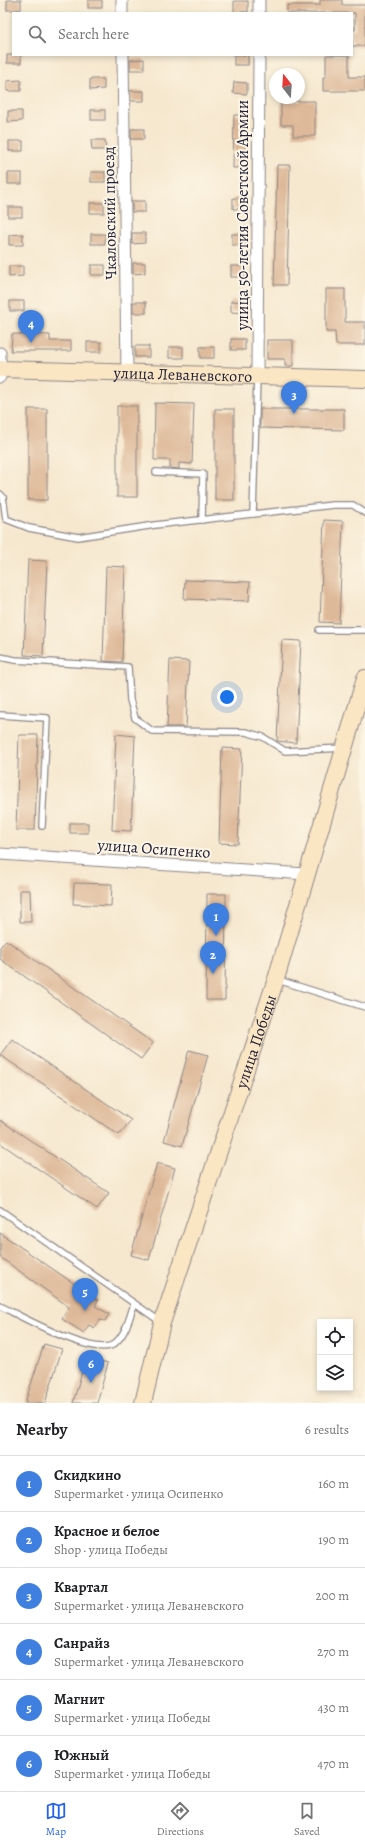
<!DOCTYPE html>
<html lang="en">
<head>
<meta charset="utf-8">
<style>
	body { margin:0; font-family:Alegreya,serif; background:#f6f6f6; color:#202124 }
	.controls { position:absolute; right:12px; bottom:12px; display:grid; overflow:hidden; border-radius:0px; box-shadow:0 2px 6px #0003 }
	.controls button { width:36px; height:36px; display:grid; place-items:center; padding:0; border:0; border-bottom:1px solid #e0e0e0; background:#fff; color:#202124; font:20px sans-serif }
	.compass { position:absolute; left:269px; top:68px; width:36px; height:36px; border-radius:50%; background:#fff; box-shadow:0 2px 6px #0003; rotate:343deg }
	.you { position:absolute; left:227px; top:697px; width:14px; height:14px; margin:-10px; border:3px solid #fff; border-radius:50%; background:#1a73e8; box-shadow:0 0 0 6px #1a73e833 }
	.badge { display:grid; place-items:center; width:26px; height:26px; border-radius:50%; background:#2563eb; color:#fff; font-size:13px; font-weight:700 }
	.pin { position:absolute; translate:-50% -33px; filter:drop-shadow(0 1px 2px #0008) }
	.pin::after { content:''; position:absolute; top:21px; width:14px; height:12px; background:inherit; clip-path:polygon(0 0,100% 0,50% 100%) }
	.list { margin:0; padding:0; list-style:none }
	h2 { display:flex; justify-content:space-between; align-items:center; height:52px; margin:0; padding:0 16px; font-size:17px }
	h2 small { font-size:13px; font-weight:400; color:#757577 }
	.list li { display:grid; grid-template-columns:26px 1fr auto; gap:12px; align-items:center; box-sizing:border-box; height:56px; padding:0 16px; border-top:1px solid #e0e0e0 }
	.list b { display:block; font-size:15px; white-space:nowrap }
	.list p { margin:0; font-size:13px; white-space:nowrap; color:#757577 }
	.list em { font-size:13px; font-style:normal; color:#757577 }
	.icon { flex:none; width:22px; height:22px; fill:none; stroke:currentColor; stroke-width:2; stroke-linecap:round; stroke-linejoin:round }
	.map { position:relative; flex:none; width:365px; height:1403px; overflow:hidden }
	.search { position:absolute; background:#fff; box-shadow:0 2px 6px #0003; left:12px; right:12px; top:12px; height:44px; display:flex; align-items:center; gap:10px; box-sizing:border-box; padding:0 14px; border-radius:0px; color:#757577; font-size:15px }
	.sheet { height:388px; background:#fff }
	nav { display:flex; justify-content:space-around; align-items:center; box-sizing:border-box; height:56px; border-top:1px solid #e0e0e0; background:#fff; font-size:11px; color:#757577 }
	nav a { display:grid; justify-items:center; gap:2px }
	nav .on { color:#2563eb }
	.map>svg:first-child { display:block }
</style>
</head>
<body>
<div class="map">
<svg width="365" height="1403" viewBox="0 0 365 1403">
	<rect width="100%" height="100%" fill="#fcf5e5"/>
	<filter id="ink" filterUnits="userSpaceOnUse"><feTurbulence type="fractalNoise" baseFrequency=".025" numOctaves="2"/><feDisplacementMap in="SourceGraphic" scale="8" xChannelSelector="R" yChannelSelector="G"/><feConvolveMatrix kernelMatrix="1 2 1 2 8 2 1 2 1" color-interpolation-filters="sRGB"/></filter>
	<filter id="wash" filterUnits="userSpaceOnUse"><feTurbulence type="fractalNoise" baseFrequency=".012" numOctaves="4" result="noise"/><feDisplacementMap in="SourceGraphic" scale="16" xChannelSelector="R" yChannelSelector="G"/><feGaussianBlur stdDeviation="0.9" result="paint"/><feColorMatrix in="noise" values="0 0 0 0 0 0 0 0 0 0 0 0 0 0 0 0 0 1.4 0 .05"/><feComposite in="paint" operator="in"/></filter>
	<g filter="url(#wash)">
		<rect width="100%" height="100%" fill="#f6e8cf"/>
		<g id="blocks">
			<!-- building -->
			<g fill="#deb999">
				<rect x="7" y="0" width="14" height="10"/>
				<rect x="88" y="0" width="14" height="8"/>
				<path d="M320,0H342V5H365V46H352V30H355V13H287V5H320Z"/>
				<rect x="234" y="1" width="14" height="11"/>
				<rect x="7" y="55" width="14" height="8"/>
				<rect x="234" y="55" width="14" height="10"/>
				<path d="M326,55H349V77H365V91H323V77H326Z"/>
				<path d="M144,59V70H130V60Z"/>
				<path d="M90,79H104V89L90,90Z"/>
				<path d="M21,80V91H7V81Z"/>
				<path d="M234,82L247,83V94L233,93Z"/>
				<path d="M130,91H144V101H131Z"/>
				<path d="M281,101H315V136H293V125H281Z"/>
				<rect x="91" y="110" width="14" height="10"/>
				<path d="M8,111H22V121L8,122Z"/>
				<path d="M234,115H247V168H233Z"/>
				<rect x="131" y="129" width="13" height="10"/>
				<path d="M91,140H105L106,150H92Z"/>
				<rect x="9" y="141" width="14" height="10"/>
				<path d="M277,165H290L287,285H274Z"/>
				<rect x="91" y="172" width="14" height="10"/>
				<rect x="8" y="173" width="14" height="11"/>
				<path d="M233,198L247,199L246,209H233Z"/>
				<rect x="132" y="201" width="13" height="11"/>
				<rect x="90" y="203" width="14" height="10"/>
				<rect x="8" y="207" width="14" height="10"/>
				<path d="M132,233H145V243L132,244Z"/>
				<path d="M23,234V245H9V235Z"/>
				<rect x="91" y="234" width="14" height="10"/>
				<rect x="232" y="234" width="14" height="11"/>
				<path d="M133,263H145V273L133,274Z"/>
				<rect x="91" y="265" width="14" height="10"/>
				<path d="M9,266H23V276L9,277Z"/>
				<rect x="231" y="266" width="14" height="11"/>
				<path d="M326,289H345V322H365V345H336L335,332H326Z"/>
				<rect x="10" y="301" width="14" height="10"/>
				<path d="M231,301L245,302V313L231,312Z"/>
				<rect x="133" y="302" width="13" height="11"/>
				<path d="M12,334L50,335V341H71V351H11Z"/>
				<rect x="231" y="339" width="14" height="11"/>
				<path d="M267,340H293V366H285V359H267Z"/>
				<rect x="87" y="342" width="14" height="10"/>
				<rect x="135" y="346" width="14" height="11"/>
				<rect x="169" y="347" width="14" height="11"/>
				<rect x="200" y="347" width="14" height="11"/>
				<path d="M155,403L194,404L192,464L179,463V469L170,468V460H154Z"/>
				<rect x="117" y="406" width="20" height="91"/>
				<rect x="28" y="409" width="19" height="91"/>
				<rect x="215" y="409" width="19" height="91"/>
				<path d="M260,409H344V430L260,428Z"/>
				<path d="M324,520L343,521L339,623L320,622Z"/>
				<path d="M28,560L47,561L43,656L24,655Z"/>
				<path d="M106,566L125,567L122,662L103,661Z"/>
				<path d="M185,580L250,582L249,601L184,599Z"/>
				<path d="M282,640L301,641L296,743L277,741Z"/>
				<path d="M170,660L189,661L186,727H167Z"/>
				<path d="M116,734L135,736L131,831L112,830Z"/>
				<path d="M19,735H38L35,830H16Z"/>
				<path d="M222,748L242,749L238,844L219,843Z"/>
				<rect x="70" y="823" width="18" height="10"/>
				<path d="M74,883L112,884L111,906L73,904Z"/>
				<path d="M20,890H30L31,922H20Z"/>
				<path d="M207,894H226L225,1000H206Z"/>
				<path d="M6,940L153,1043L141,1059L0,959V947Z"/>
				<path d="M12,1039L131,1120L119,1135L0,1055Z"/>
				<path d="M189,1050L208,1055L182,1146L164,1141Z"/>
				<path d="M0,1120L109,1193L97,1209L0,1143Z"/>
				<path d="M157,1163L175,1168L149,1260L131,1255Z"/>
				<path d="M0,1233L98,1300L95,1306L109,1314L105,1321L100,1320L95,1328L89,1325L84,1333L62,1319L69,1307L0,1257Z"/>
				<path d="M44,1344L62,1349L45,1403H25Z"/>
				<path d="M86,1357L108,1363L97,1403H73Z"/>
			</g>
		</g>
	</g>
	<g filter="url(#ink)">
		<use href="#blocks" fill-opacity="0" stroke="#8c8585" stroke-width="1"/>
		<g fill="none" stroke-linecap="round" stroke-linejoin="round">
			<!-- lane casing -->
			<g stroke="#8c8585" stroke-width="8">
				<g id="lane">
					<path d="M156,472L203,474L202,520"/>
					<path d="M0,494L3,497L6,519L29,528L78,537L155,525L333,505H353L365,513"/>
					<path d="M253,514L257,378"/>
					<path d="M319,630H365"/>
					<path d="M0,657L15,660L128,667L130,700L135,718L152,731L246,732L263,737L285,751L343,748"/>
					<path d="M0,715L47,718L42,826"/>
					<path d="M278,980L365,1007"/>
					<path d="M0,1210L161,1322"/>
					<path d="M0,1306C21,1316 95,1358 114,1344C126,1334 129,1319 134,1304"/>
				</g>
			</g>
			<!-- street casing -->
			<g stroke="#8c8585" stroke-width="13">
				<g id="street">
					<path d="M122,0V13"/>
					<path d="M259,13V0"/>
					<path d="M123,55L127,372"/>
					<path d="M0,353V377"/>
					<path d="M257,375L259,55"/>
					<path d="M0,854L306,874"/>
				</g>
			</g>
			<!-- secondary casing -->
			<g stroke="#8c8585" stroke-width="18">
				<g id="secondary">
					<path id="s1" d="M0,369L365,379"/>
					<path id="s2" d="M143,1403L162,1323L276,979L365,678"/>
				</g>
			</g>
			<!-- lane -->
			<use href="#lane" stroke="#fff" stroke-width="5.5"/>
			<!-- street -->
			<use href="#street" stroke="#fff" stroke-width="11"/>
			<!-- secondary -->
			<use href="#secondary" stroke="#fbe6c4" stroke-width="16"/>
		</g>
	</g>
	<g text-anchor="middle" stroke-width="4" stroke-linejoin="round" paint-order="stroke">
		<!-- street labels -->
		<g font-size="16" fill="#22223b" stroke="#fcf5e5">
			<text transform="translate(109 213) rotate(-91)" y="6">Чкаловский проезд</text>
			<text transform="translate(242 215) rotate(-90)" y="6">улица 50-летия Советской Армии</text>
			<text dy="6" stroke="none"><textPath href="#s1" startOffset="183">улица Леваневского</textPath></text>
			<text transform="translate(154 848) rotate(4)" y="6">улица Осипенко</text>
			<text dy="6" stroke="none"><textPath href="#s2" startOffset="379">улица Победы</textPath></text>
		</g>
	</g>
</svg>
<div class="controls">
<button><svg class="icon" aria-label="locate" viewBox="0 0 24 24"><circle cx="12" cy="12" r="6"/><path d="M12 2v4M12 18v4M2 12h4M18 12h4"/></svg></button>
<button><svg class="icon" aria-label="layers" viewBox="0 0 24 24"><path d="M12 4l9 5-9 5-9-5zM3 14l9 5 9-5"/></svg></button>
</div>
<svg class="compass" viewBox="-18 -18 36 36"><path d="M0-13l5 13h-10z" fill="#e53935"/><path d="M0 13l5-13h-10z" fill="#757577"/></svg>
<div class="you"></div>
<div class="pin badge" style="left:216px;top:936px;background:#3f7fe0">1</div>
<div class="pin badge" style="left:213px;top:974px;background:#3f7fe0">2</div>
<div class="pin badge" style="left:294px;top:414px;background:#3f7fe0">3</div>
<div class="pin badge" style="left:31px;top:343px;background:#3f7fe0">4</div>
<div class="pin badge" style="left:85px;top:1311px;background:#3f7fe0">5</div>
<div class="pin badge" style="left:91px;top:1383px;background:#3f7fe0">6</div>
<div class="search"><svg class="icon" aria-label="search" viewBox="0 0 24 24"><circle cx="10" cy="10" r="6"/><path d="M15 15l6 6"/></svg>Search here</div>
</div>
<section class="sheet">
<h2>Nearby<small>6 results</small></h2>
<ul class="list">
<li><span class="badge" style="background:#3f7fe0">1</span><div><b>Скидкино</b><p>Supermarket · улица Осипенко</p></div><em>160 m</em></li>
<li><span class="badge" style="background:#3f7fe0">2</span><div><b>Красное и белое</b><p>Shop · улица Победы</p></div><em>190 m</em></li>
<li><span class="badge" style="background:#3f7fe0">3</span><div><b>Квартал</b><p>Supermarket · улица Леваневского</p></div><em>200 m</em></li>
<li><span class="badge" style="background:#3f7fe0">4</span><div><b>Санрайз</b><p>Supermarket · улица Леваневского</p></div><em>270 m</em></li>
<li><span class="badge" style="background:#3f7fe0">5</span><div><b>Магнит</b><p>Supermarket · улица Победы</p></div><em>430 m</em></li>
<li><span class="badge" style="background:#3f7fe0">6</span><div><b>Южный</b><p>Supermarket · улица Победы</p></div><em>470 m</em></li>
</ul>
</section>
<nav>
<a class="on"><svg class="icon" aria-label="map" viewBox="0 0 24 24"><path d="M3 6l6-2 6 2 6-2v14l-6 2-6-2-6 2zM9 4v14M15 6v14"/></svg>Map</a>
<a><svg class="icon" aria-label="directions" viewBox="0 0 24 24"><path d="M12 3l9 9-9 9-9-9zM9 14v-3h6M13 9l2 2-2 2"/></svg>Directions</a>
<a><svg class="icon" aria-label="saved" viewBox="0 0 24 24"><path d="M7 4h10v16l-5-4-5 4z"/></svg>Saved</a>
</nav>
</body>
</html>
